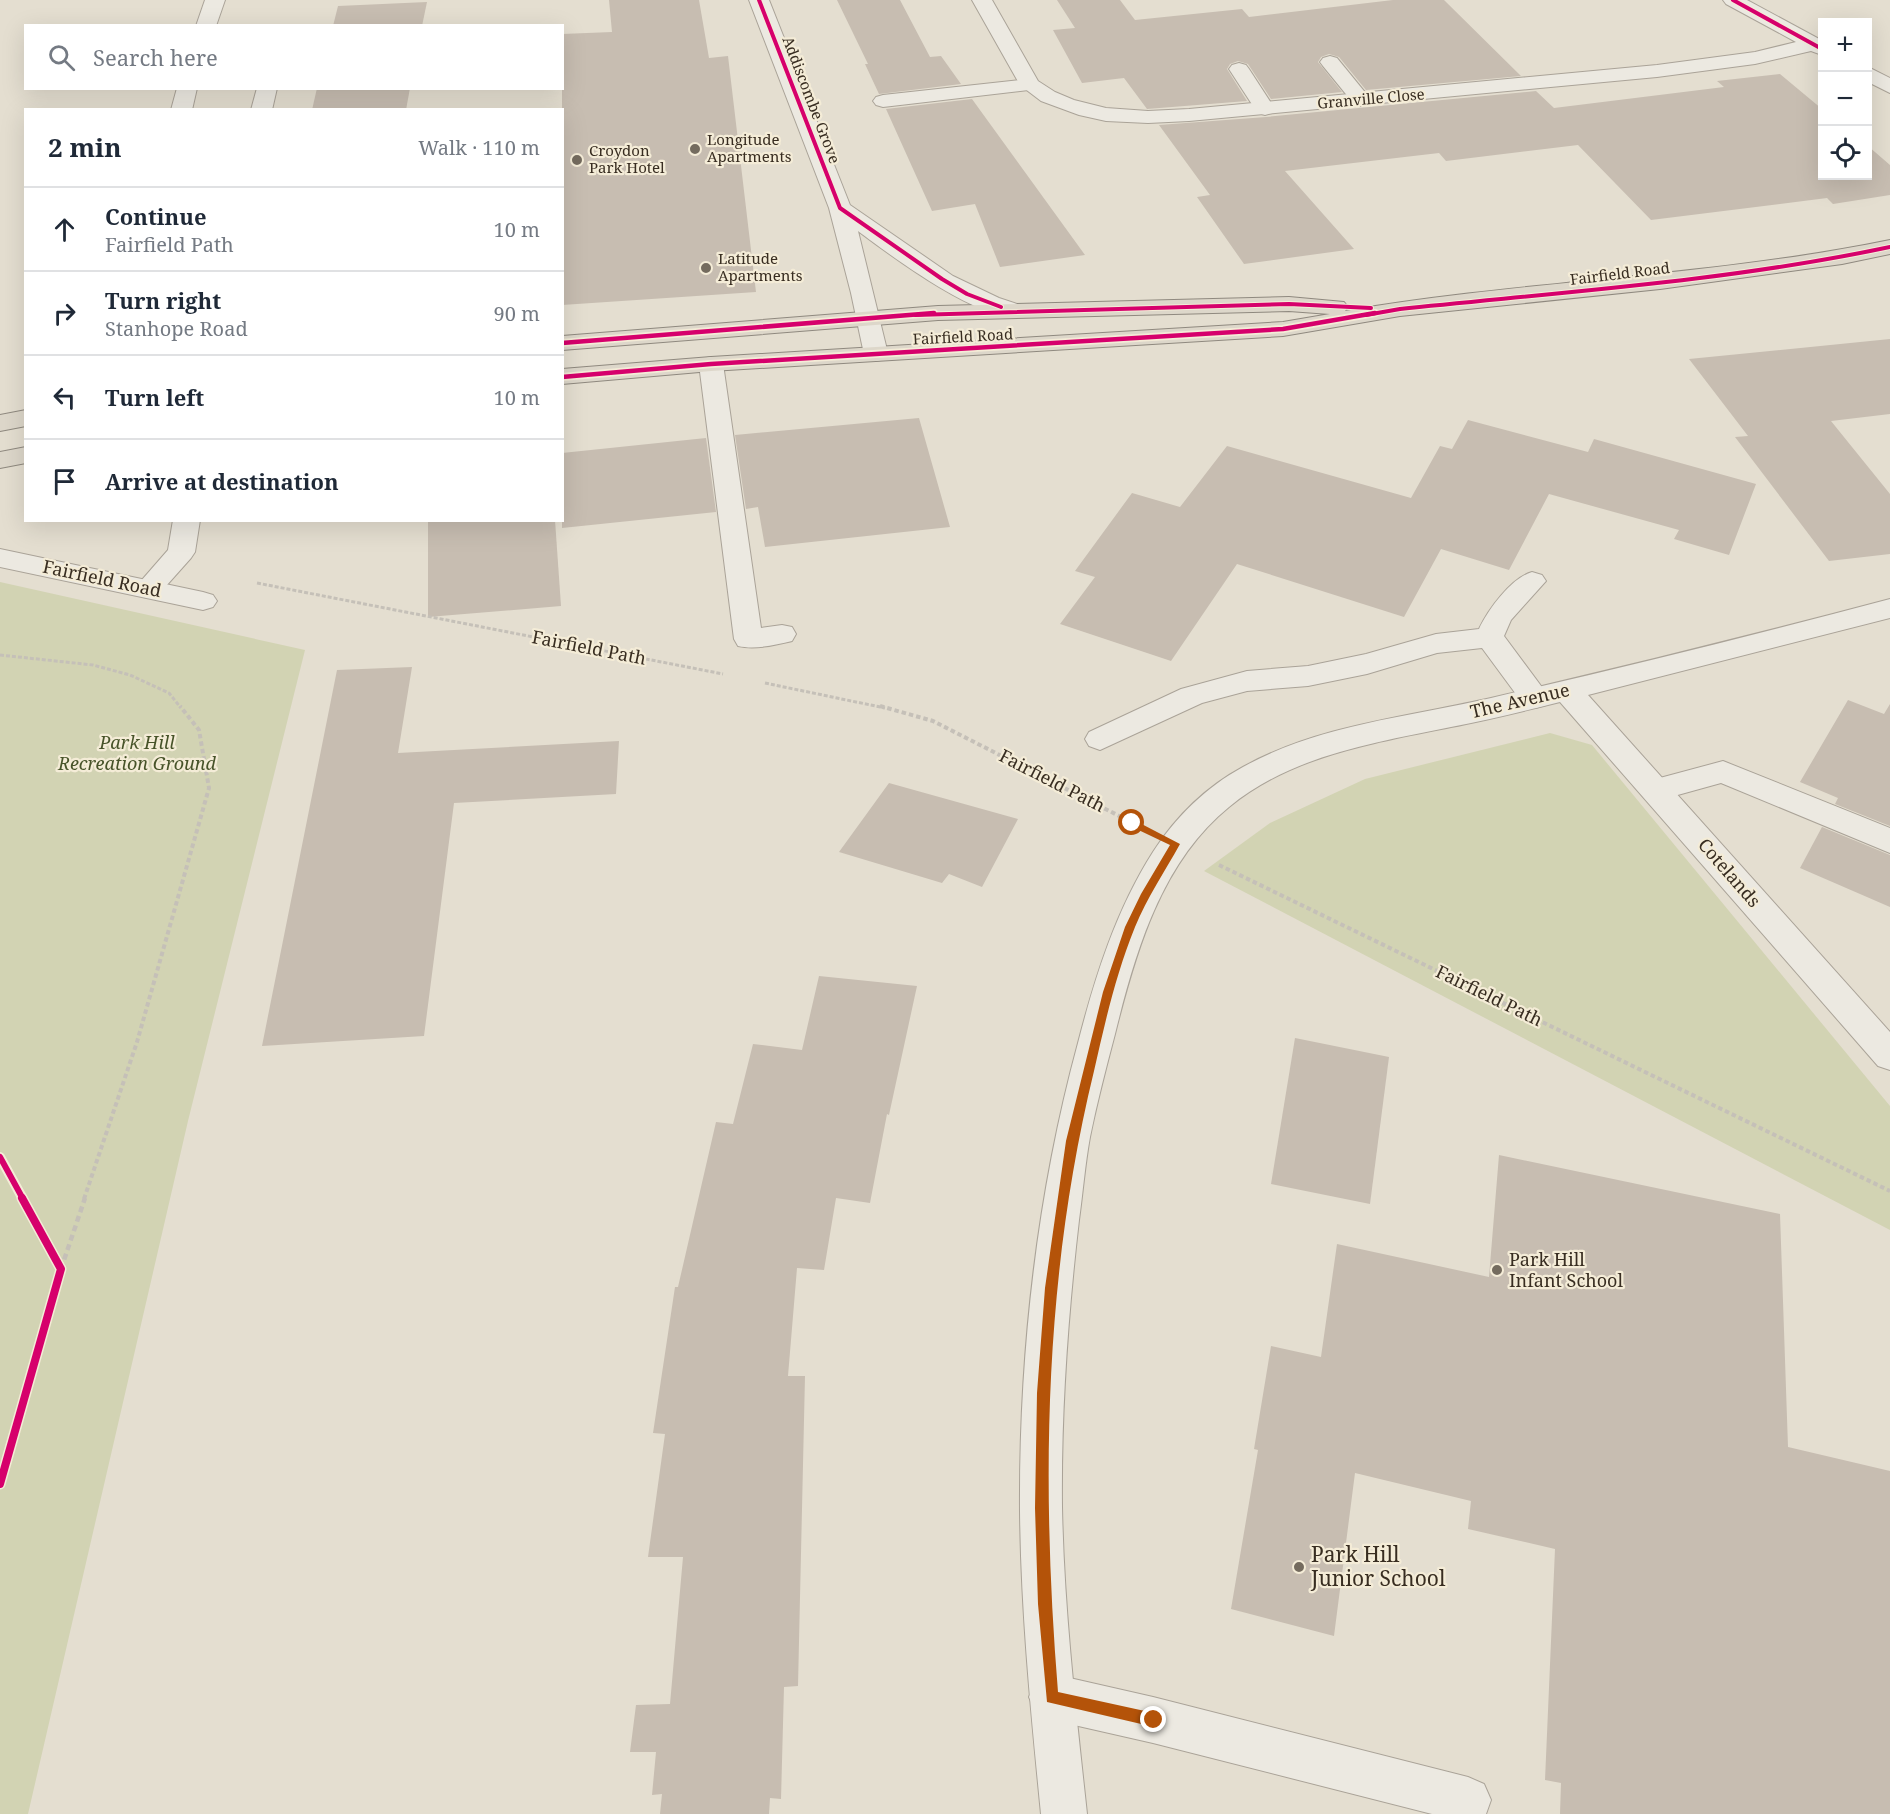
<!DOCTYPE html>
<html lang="en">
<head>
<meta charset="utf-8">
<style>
	body { margin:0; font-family:"Noto Serif",serif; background:#f6f6f7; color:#1f2937 }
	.controls { position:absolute; right:18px; top:18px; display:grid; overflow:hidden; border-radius:0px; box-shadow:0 6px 24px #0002 }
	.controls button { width:54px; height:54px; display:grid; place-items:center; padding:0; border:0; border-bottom:2px solid #e0e1e3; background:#fff; color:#1f2937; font:30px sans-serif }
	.stop { position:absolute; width:18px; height:18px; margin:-14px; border:4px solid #b45309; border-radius:50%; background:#fff }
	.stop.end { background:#b45309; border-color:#fff; box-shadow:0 2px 6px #0008 }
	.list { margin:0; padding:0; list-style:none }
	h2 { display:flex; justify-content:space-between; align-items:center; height:78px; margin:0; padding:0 24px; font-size:26px }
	h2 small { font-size:20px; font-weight:400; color:#747a83 }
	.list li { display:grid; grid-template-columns:39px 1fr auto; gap:18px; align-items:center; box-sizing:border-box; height:84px; padding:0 24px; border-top:2px solid #e0e1e3 }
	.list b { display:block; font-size:22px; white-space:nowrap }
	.list p { margin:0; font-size:20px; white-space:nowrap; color:#747a83 }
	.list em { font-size:20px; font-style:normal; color:#747a83 }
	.icon { flex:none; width:33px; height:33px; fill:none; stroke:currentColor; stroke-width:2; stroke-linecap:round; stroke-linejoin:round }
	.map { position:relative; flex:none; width:1890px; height:1814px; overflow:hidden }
	.search { position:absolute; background:#fff; box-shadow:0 6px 24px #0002; left:24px; top:24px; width:540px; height:66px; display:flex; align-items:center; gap:15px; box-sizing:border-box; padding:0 21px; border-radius:0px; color:#747a83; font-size:22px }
	.panel { position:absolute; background:#fff; box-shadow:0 6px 24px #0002; left:24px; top:108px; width:540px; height:414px; border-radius:0px }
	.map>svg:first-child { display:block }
</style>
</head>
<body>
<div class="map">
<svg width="1890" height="1814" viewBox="0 0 1890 1814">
	<rect width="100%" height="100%" fill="#e4ded0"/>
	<!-- green -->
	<g fill="#d2d3b3">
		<path d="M0,582L305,650L188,1121L28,1814H0Z"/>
		<path d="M1550,733L1592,745L1890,1106V1230L1204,871L1270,823L1365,779Z"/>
	</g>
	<!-- building -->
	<g fill="#c7bdb1">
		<path d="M609,0H699L709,58L728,56L756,292L562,305V34L612,32Z"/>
		<path d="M837,0H900L930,57L941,56L961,84L879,94L865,64H868Z"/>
		<path d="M1057,0H1120L1135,20L1242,9L1249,17L1393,0H1444L1521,76L1366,90L1339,57L1329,54L1321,57L1318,62L1342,92L1271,99L1248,64L1238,61L1230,64L1227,69L1247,101L1147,109L1124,78L1082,83L1053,30L1075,28Z"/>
		<path d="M427,2L422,26H333L338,6Z"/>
		<path d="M1780,74L1822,109V176H1868V146L1890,165V195L1833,204L1827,198L1651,220L1578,145L1446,161L1439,153L1285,171L1354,249L1244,264L1197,197L1210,195L1159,125L1266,117L1536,91L1554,108L1724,87L1717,81Z"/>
		<path d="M317,88H410L406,110H312Z"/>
		<path d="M972,99L1085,255L1000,267L975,204L932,211L886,109Z"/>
		<path d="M1890,339V414L1831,421L1890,494V554L1829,561L1735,437L1748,436L1689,359Z"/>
		<path d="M919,418L950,527L765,547L758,507L746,509L735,435Z"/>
		<path d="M1468,420L1588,452L1594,439L1756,484L1729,555L1674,539L1679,530L1549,494L1509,570L1441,549L1404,617L1237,564L1171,661L1060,624L1095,577L1075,571L1132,493L1180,507L1227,446L1411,498L1440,446L1452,449Z"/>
		<path d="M706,438L716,512L562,528V453Z"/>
		<path d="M428,520H555L561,606L428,617Z"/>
		<path d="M412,667L398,753L619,741L616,794L454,803L424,1036L262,1046L337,670Z"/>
		<path d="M1848,700L1884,714L1890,704V826L1835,804L1838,798L1800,782Z"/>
		<path d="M889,783L1018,819L982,887L949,874L942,883L839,852Z"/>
		<path d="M1822,827L1890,855V907L1800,868Z"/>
		<path d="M819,976L917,986L889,1115L887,1114L870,1203L836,1198L824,1270L797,1268L788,1376H805L798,1686L784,1687L781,1799L770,1798L769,1814H660L662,1794L652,1795L656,1752H630L636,1705L670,1704L683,1557H648L665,1434L653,1433L675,1287H678L716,1122L733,1124L753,1044L802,1050Z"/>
		<path d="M1295,1038L1389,1057L1370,1204L1271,1184Z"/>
		<path d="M1499,1155L1780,1214L1788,1447L1890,1471V1814H1560L1561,1783L1545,1780L1555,1549L1468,1529L1471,1501L1355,1473L1334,1636L1231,1609L1258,1450L1254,1449L1271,1346L1321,1357L1337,1244L1489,1277Z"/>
	</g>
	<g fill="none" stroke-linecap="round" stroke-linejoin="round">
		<!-- service casing -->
		<g stroke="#aaa398" stroke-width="2">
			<g id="service">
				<path d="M1330,56L1337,58L1368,96L1371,100L1368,104L1361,106L1354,104L1323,66L1320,62L1323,58Z"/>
				<path d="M1239,63L1246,65L1249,69L1275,109L1272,113L1265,115L1258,113L1255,109L1229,69L1232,65Z"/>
				<path d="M1030,79L1037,81L1040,85L1037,89L883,107L876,105L873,101L876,97L883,95Z"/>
				<path d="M257,88H277L272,110H251Z"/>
				<path d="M711,357L720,359L723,364L761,628L782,625L792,627L796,634L792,641C775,645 755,650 738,646L734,639L699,364L702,359Z"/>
				<path d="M173,520H200L195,552L191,558L158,595L148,598L138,595L134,589L168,550Z"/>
				<path d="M1532,572L1542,575L1546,581L1511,620L1504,636L1550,698L1546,705L1535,708L1524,705L1482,648L1437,653L1367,674L1308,686L1247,691L1202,703L1100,750L1089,746L1085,739L1089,732L1181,689L1247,671L1308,666L1366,654L1436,634L1479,629C1488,610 1511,578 1532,572Z"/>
				<path d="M1723,761L1890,828V853L1721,783L1656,801L1645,798L1640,790L1645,782Z"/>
				<path d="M1052,1674L1153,1697L1468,1777L1484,1784L1491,1800L1486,1814H1432L1153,1743L1052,1720L1036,1713L1029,1697L1036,1681Z"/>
			</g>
		</g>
		<!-- minor casing -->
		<g stroke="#aaa398" stroke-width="2">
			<g id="minor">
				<path d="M205,0H225L216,26H196Z"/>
				<path d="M972,0H992L1038,81L1055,92L1074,100L1106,108L1148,111L1189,109L1657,65L1755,52L1796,42L1726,4L1723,0H1747L1821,40L1822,55L1811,51L1755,64L1657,77L1189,121L1148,123L1106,121L1079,115L1041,101L1020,85Z"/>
				<path d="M1868,67L1890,78V93L1868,82Z"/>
				<path d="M177,88H197L192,110H171Z"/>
				<path d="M0,549L203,592L213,595L217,601L213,607L203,610L0,567Z"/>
				<path d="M1890,599V618L1588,695L1890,1032V1070L1878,1066L1560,702C1524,711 1488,720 1451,727C1374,743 1292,755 1229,807C1161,862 1135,953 1115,1034C1106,1068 1097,1102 1090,1137C1085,1164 1083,1192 1079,1220C1068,1315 1061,1411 1062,1507C1064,1610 1076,1712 1087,1814H1041C1031,1713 1021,1612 1020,1511C1019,1354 1037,1194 1078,1043C1095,977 1116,910 1153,852C1175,818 1206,787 1243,767C1318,725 1408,717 1491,698C1625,667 1758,634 1890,599Z"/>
			</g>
		</g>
		<!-- tertiary casing -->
		<g stroke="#aaa398" stroke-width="2">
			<path id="tertiary" d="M749,0H769L850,205L953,276L999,298L1023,306L1027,311L1023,316C984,326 890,255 858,231L888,354L885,359L876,361L867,359L864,354L851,293L829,208Z"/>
		</g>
		<!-- trunk casing -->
		<g stroke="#8f897f" stroke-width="2">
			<g id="trunk">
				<path d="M1890,240V254L1842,264L1660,289L1400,316L1283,336L711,371L562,384V369L711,357L1283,322L1330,314L1289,311L938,320L562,350V336L938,306L1289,297L1344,302L1348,307L1345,311C1526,280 1710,277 1890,240Z"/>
				<path d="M26,410V426L0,431V415Z"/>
				<path d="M26,447V463L0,468V452Z"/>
			</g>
		</g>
		<!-- path-far2 -->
		<g stroke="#c5c0b8" stroke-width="3" stroke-dasharray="4 2" stroke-linecap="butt">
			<path d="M257,583L723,674"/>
			<path d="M0,655L93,665L130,675L169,693L181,708"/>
			<path d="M765,683L885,708"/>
		</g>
		<!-- path-far1 -->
		<g stroke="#c5c0b8" stroke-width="4" stroke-dasharray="4.5 3" stroke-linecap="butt">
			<path d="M880,706L933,721L1131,822"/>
			<path d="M1219,865L1890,1191"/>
			<path d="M84,1199L137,1042L209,788L199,730L180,706"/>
		</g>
		<!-- path -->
		<path stroke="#c5c0b8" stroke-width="4.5" stroke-dasharray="6 4" stroke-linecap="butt" d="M61,1269L85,1198"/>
		<!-- service -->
		<use href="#service" fill="#ece9e1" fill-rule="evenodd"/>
		<!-- minor -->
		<use href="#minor" fill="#ece9e1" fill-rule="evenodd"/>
		<!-- tertiary -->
		<use href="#tertiary" fill="#ece9e1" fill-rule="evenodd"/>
		<!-- trunk -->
		<use href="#trunk" fill="#ddd7ca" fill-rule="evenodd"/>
		<!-- cycleway-far3 casing -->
		<g stroke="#f4ecd7" stroke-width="6">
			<g id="cycleway-far3">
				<path d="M759,0L840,208L942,279L967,294L1001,307"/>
				<path d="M1733,0L1822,49"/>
				<path d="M915,315L1289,304L1371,308"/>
				<path d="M1366,315L1400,309C1563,292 1729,281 1890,247"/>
			</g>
		</g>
		<!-- cycleway-far2 casing -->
		<g stroke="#f4ecd7" stroke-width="8">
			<g id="cycleway-far2">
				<path d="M562,343L934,313"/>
				<path d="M562,377L711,364L1283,329L1375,313"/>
			</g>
		</g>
		<!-- cycleway-far1 casing -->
		<g stroke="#f4ecd7" stroke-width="10">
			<path id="cycleway-far1" d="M0,1157L23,1199"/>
		</g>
		<!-- cycleway casing -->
		<g stroke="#f4ecd7" stroke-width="11">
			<path id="cycleway" d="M0,1484L61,1269L22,1198"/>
		</g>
		<!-- cycleway-far3 -->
		<use href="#cycleway-far3" stroke="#d6006c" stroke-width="4"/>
		<!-- cycleway-far2 -->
		<use href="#cycleway-far2" stroke="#d6006c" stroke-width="4.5"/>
		<!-- cycleway-far1 -->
		<use href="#cycleway-far1" stroke="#d6006c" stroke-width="6"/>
		<!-- cycleway -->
		<use href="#cycleway" stroke="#d6006c" stroke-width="8"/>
	</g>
	<!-- route -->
	<path fill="#b45309" d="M1132,819L1180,844C1165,871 1147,898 1135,927C1116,974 1105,1022 1094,1071C1044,1276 1041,1482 1058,1692L1154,1713L1158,1715L1160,1720L1158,1725L1154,1727L1047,1702L1038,1604L1035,1508L1037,1393L1045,1288L1066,1141L1103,992L1125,927L1141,894L1170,845L1128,825L1127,823Z"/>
	<!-- markers -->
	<g fill="#746b5e" stroke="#f4ecd7" stroke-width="2">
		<circle cx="695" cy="149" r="6"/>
		<circle cx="577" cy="160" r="6"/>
		<circle cx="706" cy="268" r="6"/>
		<circle cx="1497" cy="1270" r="6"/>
		<circle cx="1299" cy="1567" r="6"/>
	</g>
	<g text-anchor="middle" stroke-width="4.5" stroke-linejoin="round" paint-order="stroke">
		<!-- far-street labels -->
		<g font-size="15" fill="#382d21" stroke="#f4ecd7">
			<text transform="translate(1371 99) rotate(-5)" y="5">Granville Close</text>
			<text transform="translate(811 100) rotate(69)" y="5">Addiscombe Grove</text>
			<text transform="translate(1620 274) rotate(-7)" y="5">Fairfield Road</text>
			<text transform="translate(963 337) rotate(-3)" y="5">Fairfield Road</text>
		</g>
		<!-- far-poi labels -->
		<g font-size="15" fill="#382d21" stroke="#f4ecd7" text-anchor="start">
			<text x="707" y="145">Longitude<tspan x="707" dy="17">Apartments</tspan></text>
			<text x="589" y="156">Croydon<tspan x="589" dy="17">Park Hotel</tspan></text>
			<text x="718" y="264">Latitude<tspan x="718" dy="17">Apartments</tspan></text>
		</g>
		<!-- street labels -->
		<g font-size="18" fill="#382d21" stroke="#f4ecd7">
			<text transform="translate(102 579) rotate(12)" y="6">Fairfield Road</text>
			<text transform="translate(589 648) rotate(11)" y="6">Fairfield Path</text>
			<text transform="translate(1520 701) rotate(-13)" y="6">The Avenue</text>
			<text transform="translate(1052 781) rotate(27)" y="6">Fairfield Path</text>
			<text transform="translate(1729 873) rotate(49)" y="6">Cotelands</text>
			<text transform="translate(1489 996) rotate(26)" y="6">Fairfield Path</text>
		</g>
		<!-- park labels -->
		<g font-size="18" font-style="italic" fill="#475329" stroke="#f4ecd7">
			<text x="137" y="749">Park Hill<tspan x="137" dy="21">Recreation Ground</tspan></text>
		</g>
		<!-- poi labels -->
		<g font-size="18" fill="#382d21" stroke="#f4ecd7" text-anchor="start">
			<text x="1509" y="1266">Park Hill<tspan x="1509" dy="21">Infant School</tspan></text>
		</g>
		<!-- near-poi labels -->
		<g font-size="21" fill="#382d21" stroke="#f4ecd7" text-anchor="start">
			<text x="1311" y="1562">Park Hill<tspan x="1311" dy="24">Junior School</tspan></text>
		</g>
	</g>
</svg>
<div class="controls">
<button>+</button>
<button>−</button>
<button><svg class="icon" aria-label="locate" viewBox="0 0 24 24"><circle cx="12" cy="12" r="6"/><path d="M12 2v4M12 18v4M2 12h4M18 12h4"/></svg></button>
</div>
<div class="stop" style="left:1132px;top:823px"></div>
<div class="stop end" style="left:1154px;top:1720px"></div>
<div class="search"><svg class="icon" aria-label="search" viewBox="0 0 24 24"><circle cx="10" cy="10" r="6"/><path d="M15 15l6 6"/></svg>Search here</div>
<section class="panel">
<h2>2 min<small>Walk · 110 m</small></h2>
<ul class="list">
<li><svg class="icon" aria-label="ahead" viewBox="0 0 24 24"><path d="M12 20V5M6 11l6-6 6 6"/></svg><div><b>Continue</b><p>Fairfield Path</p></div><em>10 m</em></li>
<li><svg class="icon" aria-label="right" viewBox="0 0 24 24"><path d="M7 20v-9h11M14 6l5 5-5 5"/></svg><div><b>Turn right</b><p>Stanhope Road</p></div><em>90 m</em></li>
<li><svg class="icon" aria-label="left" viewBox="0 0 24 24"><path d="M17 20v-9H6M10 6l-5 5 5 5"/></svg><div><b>Turn left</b></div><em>10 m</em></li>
<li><svg class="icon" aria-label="arrive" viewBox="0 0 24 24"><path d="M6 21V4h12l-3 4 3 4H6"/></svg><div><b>Arrive at destination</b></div></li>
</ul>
</section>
</div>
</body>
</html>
